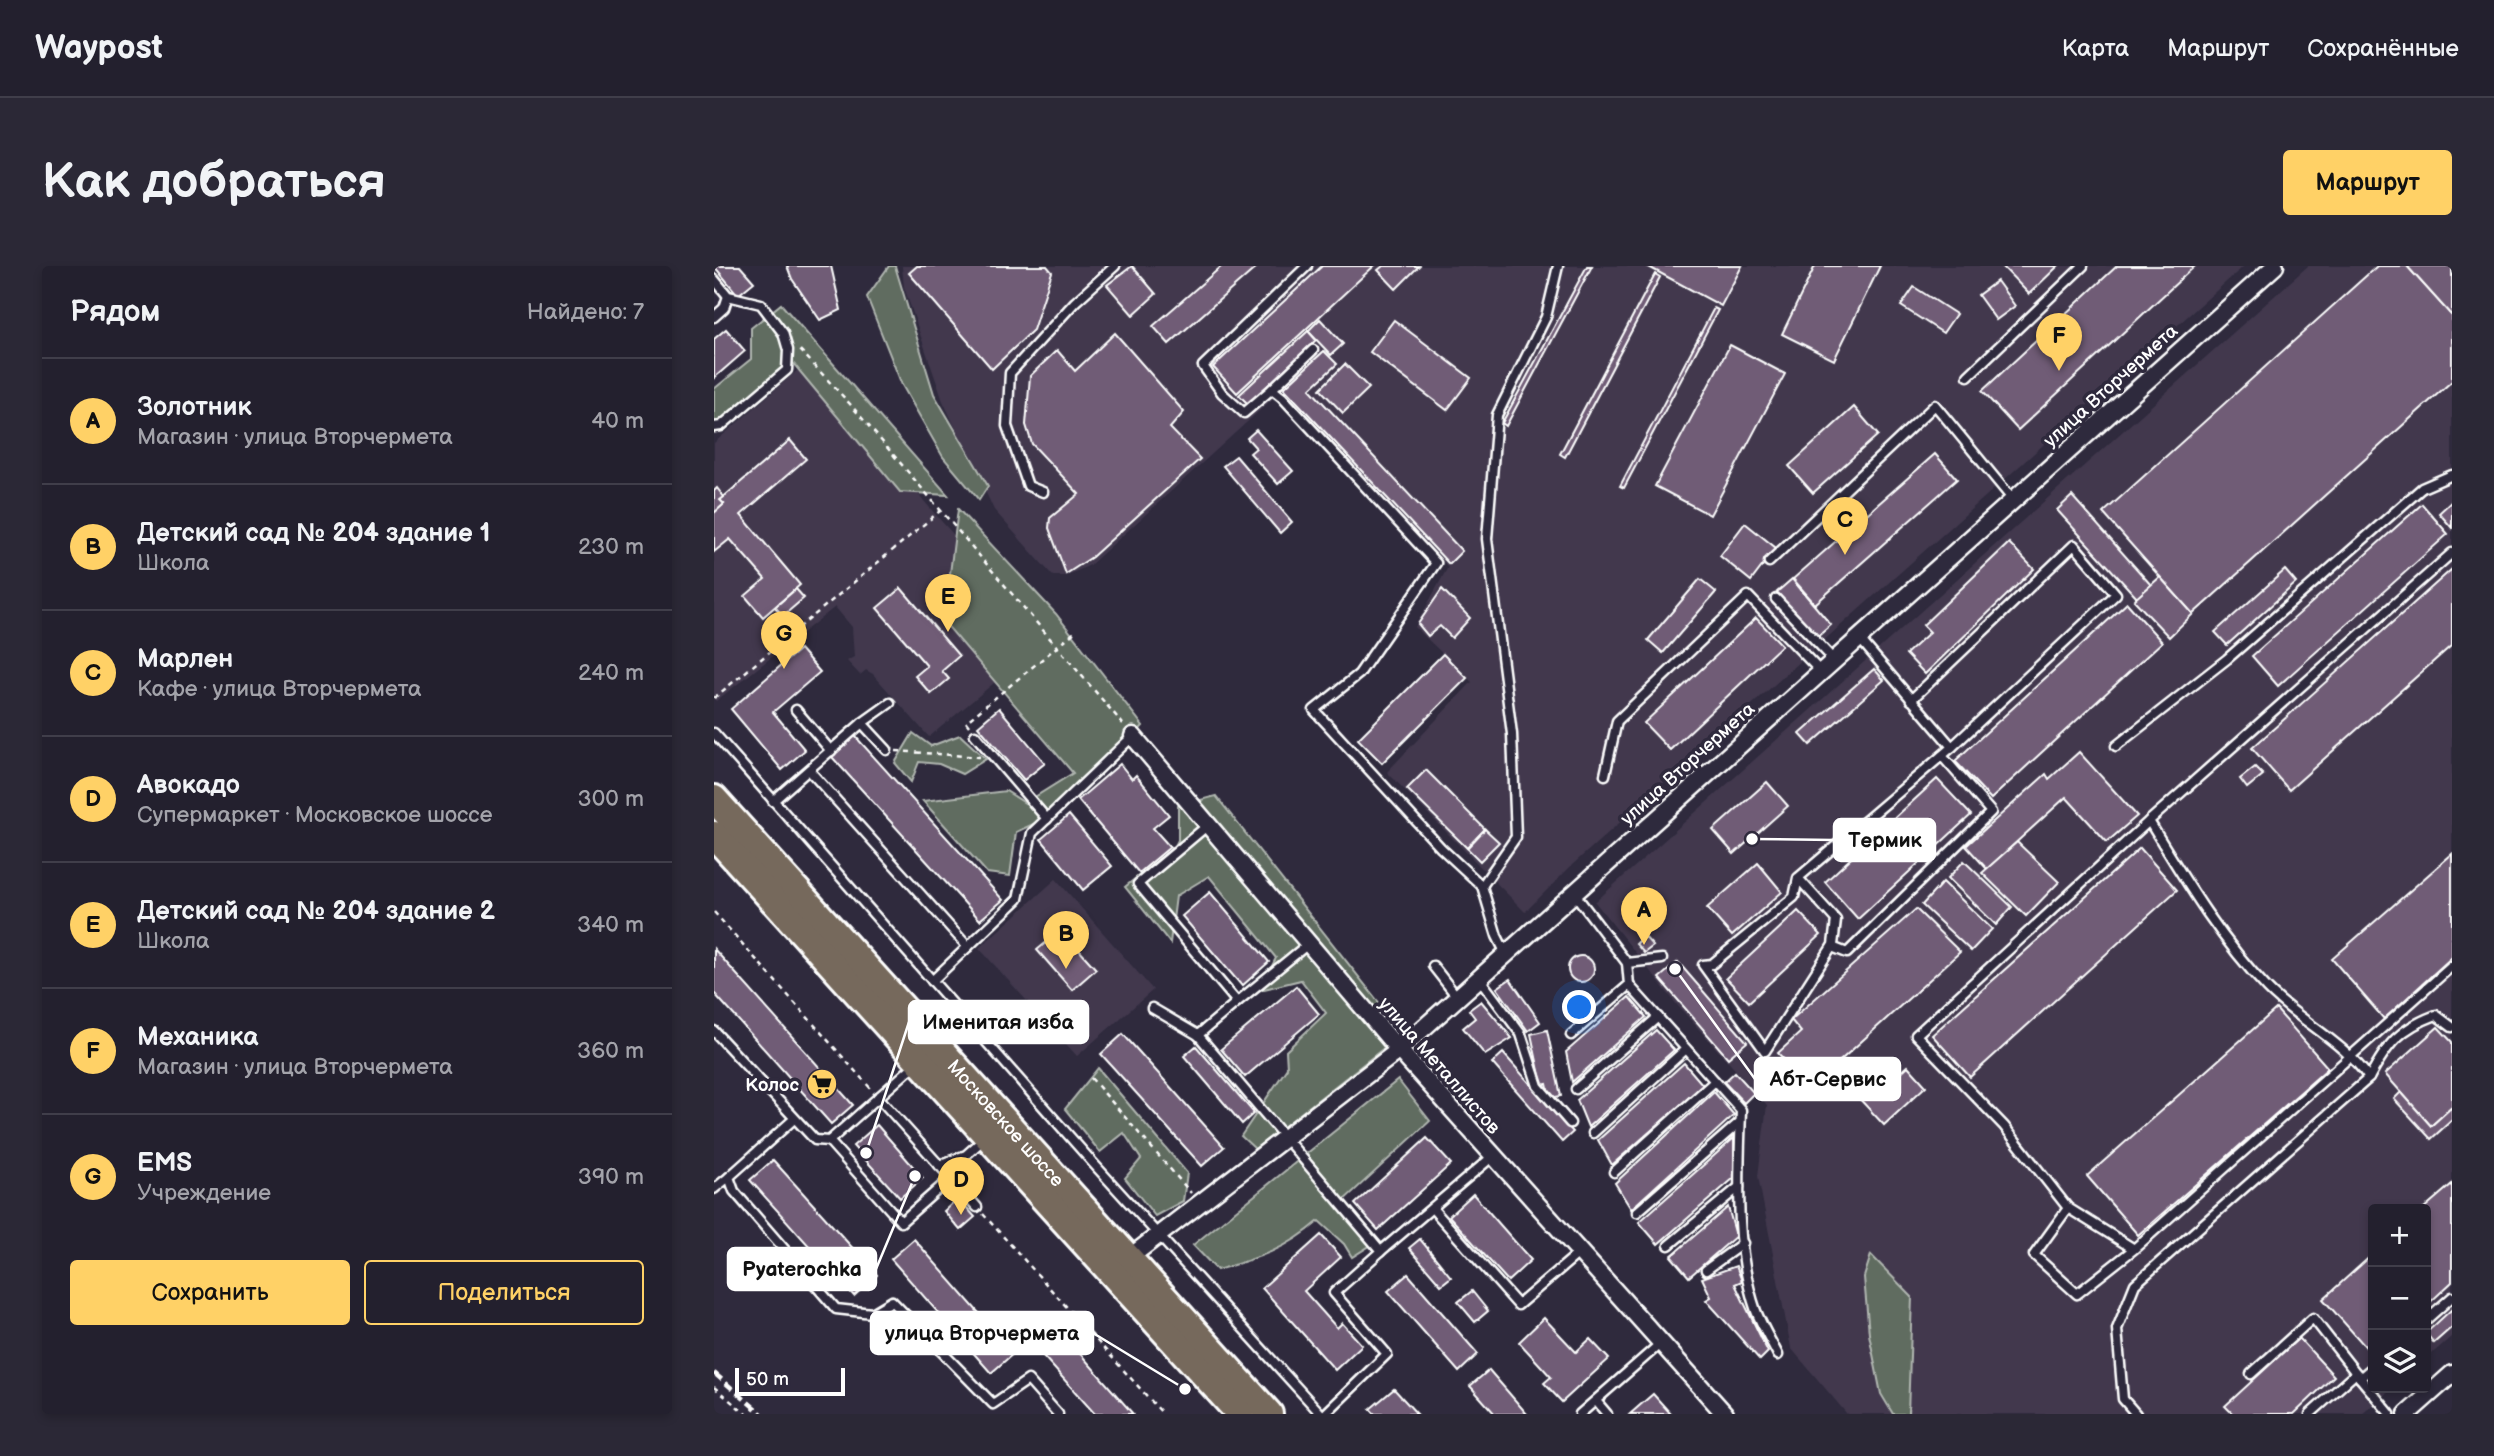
<!DOCTYPE html>
<html lang="ru">
<head>
<meta charset="utf-8">
<style>
	body { margin:0; font-family:"Balsamiq Sans",sans-serif; background:#2b2836; color:#f1f3f6 }
	.controls { position:absolute; right:21px; bottom:21px; display:grid; overflow:hidden; border-radius:7px; box-shadow:0 4px 10px #0003 }
	.controls button { width:63px; height:63px; display:grid; place-items:center; padding:0; border:0; border-bottom:2px solid #403e4a; background:#23202e; color:#f1f3f6; font:35px sans-serif }
	.scale { position:absolute; left:21px; bottom:18px; width:110px; box-sizing:border-box; padding-left:7px; border:4px solid #fff; border-top:0; font-size:19px; line-height:24px; white-space:nowrap; color:#fff; -webkit-text-stroke:5px #2f2a3d; paint-order:stroke }
	.you { position:absolute; left:866px; top:742px; width:24px; height:24px; margin:-18px; border:5px solid #fff; border-radius:50%; background:#1a73e8; box-shadow:0 0 0 10px #1a73e833 }
	.badge { display:grid; place-items:center; width:46px; height:46px; border-radius:50%; background:#ffd166; color:#111; font-size:23px; font-weight:700 }
	.pin { position:absolute; translate:-50% -58px; filter:drop-shadow(0 2px 4px #0008) }
	.pin::after { content:''; position:absolute; top:37px; width:24px; height:21px; background:inherit; clip-path:polygon(0 0,100% 0,50% 100%) }
	.list { margin:0; padding:0; list-style:none }
	h2 { display:flex; justify-content:space-between; align-items:center; height:91px; margin:0; padding:0 28px; font-size:30px }
	h2 small { font-size:23px; font-weight:400; color:#a3a3aa }
	.list li { display:grid; grid-template-columns:46px 1fr auto; gap:21px; align-items:center; box-sizing:border-box; height:126px; padding:0 28px; border-top:2px solid #403e4a }
	.list b { display:block; font-size:26px; white-space:nowrap }
	.list p { margin:0; font-size:23px; white-space:nowrap; color:#a3a3aa }
	.list em { font-size:23px; font-style:normal; color:#a3a3aa }
	.actions { display:flex; gap:14px; padding:21px 28px }
	.actions a { flex:1; padding:16px 0; border:2px solid #ffd166; border-radius:7px; text-align:center; font-size:24px; color:#ffd166 }
	.actions .main { background:#ffd166; color:#111 }
	.icon { flex:none; width:38px; height:38px; fill:none; stroke:currentColor; stroke-width:2; stroke-linecap:round; stroke-linejoin:round }
	.map { position:relative; flex:none; width:1738px; height:1148px; overflow:hidden; border-radius:7px }
	header { display:flex; align-items:center; gap:42px; box-sizing:border-box; height:98px; padding:0 35px; background:#23202e; border-bottom:2px solid #403e4a }
	header strong { font-size:33px }
	nav { display:flex; gap:38px; margin-inline-start:auto; font-size:24px }
	.intro { display:flex; align-items:center; justify-content:space-between; box-sizing:border-box; height:168px; padding:0 42px }
	h1 { margin:0; font-size:49px }
	.button { padding:18px 32px; border-radius:7px; background:#ffd166; color:#111; font-size:24px; font-weight:700 }
	main { display:flex; gap:42px; padding:0 42px }
	aside { flex:1; background:#23202e; border-radius:7px; box-shadow:0 4px 10px #0003 }
	.map>svg:first-child { display:block }
</style>
</head>
<body>
<header>
<strong>Waypost</strong>
<nav><a>Карта</a><a>Маршрут</a><a>Сохранённые</a></nav>
</header>
<div class="intro"><h1>Как добраться</h1><a class="button">Маршрут</a></div>
<main>
<aside>
<h2>Рядом<small>Найдено: 7</small></h2>
<ul class="list">
<li><span class="badge">A</span><div><b>Золотник</b><p>Магазин · улица Вторчермета</p></div><em>40 m</em></li>
<li><span class="badge">B</span><div><b>Детский сад № 204 здание 1</b><p>Школа</p></div><em>230 m</em></li>
<li><span class="badge">C</span><div><b>Марлен</b><p>Кафе · улица Вторчермета</p></div><em>240 m</em></li>
<li><span class="badge">D</span><div><b>Авокадо</b><p>Супермаркет · Московское шоссе</p></div><em>300 m</em></li>
<li><span class="badge">E</span><div><b>Детский сад № 204 здание 2</b><p>Школа</p></div><em>340 m</em></li>
<li><span class="badge">F</span><div><b>Механика</b><p>Магазин · улица Вторчермета</p></div><em>360 m</em></li>
<li><span class="badge">G</span><div><b>EMS</b><p>Учреждение</p></div><em>390 m</em></li>
</ul>
<div class="actions"><a class="main">Сохранить</a><a>Поделиться</a></div>
</aside>
<div class="map">
<svg width="1738" height="1148" viewBox="0 0 1738 1148">
	<rect width="100%" height="100%" fill="#2f2a3d"/>
	<filter id="ink" filterUnits="userSpaceOnUse"><feTurbulence type="fractalNoise" baseFrequency=".0143" numOctaves="2"/><feDisplacementMap in="SourceGraphic" scale="14" xChannelSelector="R" yChannelSelector="G"/><feConvolveMatrix kernelMatrix="1 2 1 2 8 2 1 2 1" color-interpolation-filters="sRGB"/></filter>
	<g filter="url(#ink)">
		<!-- built -->
		<g fill="#42394e">
			<path d="M188,0H1530L858,599L811,646L673,506L758,416L701,361L734,301L567,125L376,299L352,310H339L280,244L229,135L190,21Z"/>
			<path d="M1594,0H1738V1070L1712,1093V943H1659V1122H1679L1648,1148H1133L1077,1082L1044,910L1053,839L964,740L881,636Z"/>
			<path d="M92,97L228,256L334,372L215,471L159,408L152,404L146,409L133,395L140,391L138,361L121,341L2,435L0,433V177Z"/>
			<path d="M342,613L439,724L363,790L265,682Z"/>
		</g>
		<!-- green -->
		<g fill="#606c61" stroke="#b0b6b0" stroke-width="2">
			<path d="M175,0H181L220,128L274,220L265,234L229,191L188,119L153,31Z"/>
			<path d="M67,38L234,229L186,226L79,97L68,102L5,157H0V123L37,93V62Z"/>
			<path d="M244,243L342,348L429,460L350,544L302,566L296,610L273,607L209,535L292,525L311,537L359,507L230,356Z"/>
			<path d="M199,467L217,480L246,469L272,493L248,508L225,498L205,496L197,516L181,497Z"/>
			<path d="M502,530L689,767L541,883L527,870L573,802L572,785L612,747L587,714L546,724L562,692L495,610L462,630L456,677L411,621L461,580L464,574V540Z"/>
			<path d="M384,802L473,907L469,935L441,950L411,912L427,893L410,867L386,886L351,843Z"/>
			<path d="M684,814L716,855L629,935L662,976L638,991L630,978L605,955C572,984 544,992 503,1004L479,979Z"/>
			<path d="M1157,989L1198,1031L1194,1148H1179L1167,1128L1155,1068L1150,1011Z"/>
		</g>
		<!-- building -->
		<g fill="#6f5c76" stroke="#fff" stroke-width="2">
			<path d="M0,0H26L40,16L24,29Z"/>
			<path d="M73,0H117L127,44L106,54L78,13Z"/>
			<path d="M203,0H333L338,6L319,64L278,103L195,7Z"/>
			<path d="M418,0L442,28L419,49L393,19Z"/>
			<path d="M508,0H544L455,78L439,60Z"/>
			<path d="M608,0H660L523,127L499,101Z"/>
			<path d="M669,0H705L682,23L664,4Z"/>
			<path d="M873,0H878L792,160L788,157Z"/>
			<path d="M933,0H1028L1007,40Z"/>
			<path d="M1101,0H1166L1120,94L1068,68Z"/>
			<path d="M1288,0H1344L1315,28Z"/>
			<path d="M1403,0H1481L1304,164L1268,125Z"/>
			<path d="M1663,0H1693L1738,50V115L1479,348L1389,247Z"/>
			<path d="M1693,0H1738V50Z"/>
			<path d="M941,8L946,11L851,191L846,188Z"/>
			<path d="M1283,15L1301,40L1282,54L1264,29Z"/>
			<path d="M1200,21L1242,48L1229,67L1187,40Z"/>
			<path d="M1000,42L1004,44L910,222L906,220Z"/>
			<path d="M606,53L629,78L617,89L594,65Z"/>
			<path d="M680,54L757,112L733,144L656,86Z"/>
			<path d="M12,63L31,85L0,112V73Z"/>
			<path d="M594,65L602,74L534,138L525,129Z"/>
			<path d="M401,67L470,146L456,162L486,193L378,291L352,308L335,262L336,252L365,228L318,178L312,159L316,110L343,84L361,105Z"/>
			<path d="M1016,79L1071,108L996,249L941,220Z"/>
			<path d="M610,85L623,98L596,123L748,285L735,298L570,122Z"/>
			<path d="M631,98L655,122L629,147L606,123Z"/>
			<path d="M1140,141L1164,169L1099,227L1075,200Z"/>
			<path d="M542,164L579,205L564,218L536,187L542,182L533,172Z"/>
			<path d="M76,174L92,193L27,249L86,319L49,351L31,330L51,313L16,273L0,286V247L10,238L6,234Z"/>
			<path d="M1221,188L1243,213L1101,338L1079,313Z"/>
			<path d="M522,190L578,256L566,267L509,200Z"/>
			<path d="M3,222L10,231L6,234L10,238L0,247V225Z"/>
			<path d="M1358,230L1437,319L1423,332L1343,244Z"/>
			<path d="M1738,235V262L1725,247Z"/>
			<path d="M1708,238L1734,268L1564,420L1538,390Z"/>
			<path d="M1031,257L1062,282L1037,315L1006,290Z"/>
			<path d="M1295,277L1320,303L1211,408L1192,388L1216,366L1209,359Z"/>
			<path d="M1738,303V379L1575,524L1538,482Z"/>
			<path d="M1571,304L1582,317L1513,379L1501,366Z"/>
			<path d="M1446,311L1479,348L1455,371L1420,334Z"/>
			<path d="M986,313L1002,326L949,387L934,374Z"/>
			<path d="M1078,313L1117,359L1102,372L1063,326Z"/>
			<path d="M187,322L245,390L228,405L235,413L217,428L201,410L213,400L163,342Z"/>
			<path d="M82,323L90,332L69,350L61,341Z"/>
			<path d="M728,323L756,352L738,372L726,360L714,370L704,358Z"/>
			<path d="M1413,337L1448,376L1277,533L1241,495Z"/>
			<path d="M1042,352L1068,379L956,484L930,457Z"/>
			<path d="M86,383L106,406L59,446L91,484L68,504L17,443Z"/>
			<path d="M729,388L753,412L668,497L644,473Z"/>
			<path d="M1160,403L1170,414L1096,479L1086,468Z"/>
			<path d="M285,442L331,497L310,514L264,460Z"/>
			<path d="M141,470L289,634L266,654L118,491Z"/>
			<path d="M1365,486L1423,550L1393,576L1352,531L1273,603L1252,580L1332,508L1335,513Z"/>
			<path d="M406,498L418,513L422,509L455,549L439,562L456,581L425,607L364,534Z"/>
			<path d="M1541,501L1549,509L1533,522L1526,513Z"/>
			<path d="M712,504L771,563L753,582L693,523Z"/>
			<path d="M1223,513L1257,549L1144,653L1111,616Z"/>
			<path d="M1053,516L1074,540L1020,588L999,564Z"/>
			<path d="M355,549L398,600L369,624L327,573Z"/>
			<path d="M771,563L785,576L766,595L753,582Z"/>
			<path d="M1303,576L1345,616L1312,650L1268,607Z"/>
			<path d="M1426,582L1463,624L1256,811L1218,769Z"/>
			<path d="M1738,588V691L1670,753L1618,693Z"/>
			<path d="M1250,595L1298,641L1282,659L1234,612Z"/>
			<path d="M1044,597L1068,626L1018,670L993,642Z"/>
			<path d="M1229,616L1278,663L1257,685L1208,639Z"/>
			<path d="M496,626L555,696L528,720L468,650Z"/>
			<path d="M1202,643L1246,686L1096,822L1064,787L1087,766L1077,754Z"/>
			<path d="M1084,645L1107,669L1035,736L1012,712Z"/>
			<path d="M347,664L382,703L358,724L323,684Z"/>
			<path d="M930,670L939,680L930,687L922,678Z"/>
			<path d="M0,683L139,839L117,858L0,727Z"/>
			<circle cx="867" cy="703" r="13"/>
			<path d="M964,696L1033,776L1014,792L945,712Z"/>
			<path d="M796,713L826,756L814,765L783,722Z"/>
			<path d="M582,720L605,748L531,811L507,783Z"/>
			<path d="M915,731L932,751L858,816L852,786Z"/>
			<path d="M767,735L798,772L771,789L749,762L761,752L755,744Z"/>
			<path d="M1562,743L1614,802L1424,969L1373,910Z"/>
			<path d="M1724,761L1738,776V841L1717,860L1671,808Z"/>
			<path d="M833,764L847,830L836,832L833,818L828,819L817,768Z"/>
			<path d="M942,764L960,784L874,861L863,834Z"/>
			<path d="M409,768L510,881L488,900L387,788Z"/>
			<path d="M482,780L540,847L528,858L470,790Z"/>
			<path d="M789,787L859,866L848,876L778,797Z"/>
			<path d="M970,797L989,819L898,899L884,874Z"/>
			<path d="M1194,800L1212,820L1170,859L1141,828L1162,809L1172,820Z"/>
			<path d="M1021,806L1040,827L1030,837L1010,816Z"/>
			<path d="M1000,826L1020,849L917,943L901,917Z"/>
			<path d="M1687,826L1717,860L1738,841V854L1717,873L1680,833Z"/>
			<path d="M163,859L209,912L186,932L139,880Z"/>
			<path d="M713,872L737,898L664,964L641,938Z"/>
			<path d="M1020,872V912L944,978L925,956Z"/>
			<path d="M59,894L163,1009L140,1030L36,914Z"/>
			<path d="M1738,918V1016L1712,1040V943H1709Z"/>
			<path d="M759,928L817,994L794,1015L735,950Z"/>
			<path d="M244,932L261,951L246,964L230,945Z"/>
			<path d="M1014,941L1022,970L975,1011L957,990Z"/>
			<path d="M607,969L627,991L590,1025L623,1062L628,1057L648,1079L621,1104L548,1022Z"/>
			<path d="M200,973L300,1087L277,1107L177,993Z"/>
			<path d="M706,973L737,1011L727,1019L695,982Z"/>
			<path d="M1659,988V1086L1658,1088L1609,1033Z"/>
			<path d="M1022,1000L1028,1015L1021,1018L1054,1086L1046,1094L992,1034L997,1031L988,1012Z"/>
			<path d="M694,1008L764,1088L745,1106L674,1025Z"/>
			<path d="M758,1025L774,1045L761,1056L744,1036Z"/>
			<path d="M1738,1043V1061L1720,1077L1712,1067Z"/>
			<path d="M335,1052L419,1148H381L313,1072Z"/>
			<path d="M830,1052L862,1086L876,1073L895,1093L848,1136L830,1117L837,1111L805,1076Z"/>
			<path d="M1585,1072L1620,1110L1580,1148H1519L1511,1140Z"/>
			<path d="M775,1104L813,1148H781L756,1120Z"/>
			<path d="M680,1123L703,1148H661L656,1143Z"/>
			<path d="M939,1128L957,1148H916Z"/>
		</g>
		<g fill="none" stroke-linecap="round" stroke-linejoin="round">
			<!-- lane casing -->
			<g stroke="#fff" stroke-width="13">
				<g id="lane">
					<path d="M593,0L489,100L508,127L530,147L558,123L568,131L722,297L645,408L600,444L727,582L768,620L783,670L792,688"/>
					<path d="M0,13L14,30L47,38L69,67L74,84L73,104L7,160L0,161"/>
					<path d="M0,51L10,42L14,30"/>
					<path d="M1254,110L1369,0"/>
					<path d="M558,123L599,84"/>
					<path d="M329,226L314,220L293,160L296,107L361,36L401,0"/>
					<path d="M1055,296L1221,139L1299,234"/>
					<path d="M1062,333L1120,394"/>
					<path d="M1197,434L1360,279L1402,328L1238,481"/>
					<path d="M82,444L117,485"/>
					<path d="M148,457L176,437"/>
					<path d="M0,467L379,897L607,1148"/>
					<path d="M261,469L333,553"/>
					<path d="M1402,480L1513,393L1708,222L1738,209"/>
					<path d="M95,504L254,681"/>
					<path d="M891,509L903,455L1034,330L1107,406"/>
					<path d="M59,535L148,457L173,484"/>
					<path d="M494,559L424,618L523,736L594,678"/>
					<path d="M1084,612L1080,631L998,698L989,699L1051,785L1119,679L1122,654L1084,612L1238,481L1145,372"/>
					<path d="M768,620L802,571L798,468L773,273L783,149L832,51L844,0"/>
					<path d="M1118,681L1133,687L1277,546L1228,490"/>
					<path d="M913,697L948,693"/>
					<path d="M719,700L744,732"/>
					<path d="M765,712L807,768L824,820L856,857"/>
					<path d="M218,715L304,633L318,567L419,470"/>
					<path d="M915,719L1027,844C1025,909 1020,982 1042,1045C1048,1060 1057,1075 1064,1089"/>
					<path d="M523,736L484,769L667,985L620,1027L673,1088L611,1148"/>
					<path d="M438,742L484,769"/>
					<path d="M0,765L101,874L115,875L203,797"/>
					<path d="M857,769L915,719L913,697L860,627"/>
					<path d="M1655,812C1628,774 1586,756 1554,723C1506,673 1471,614 1435,555L1738,287"/>
					<path d="M862,823L944,751"/>
					<path d="M164,831L263,941"/>
					<path d="M80,853L15,911L20,925L122,1043L158,1047L178,1035L279,1138L314,1114L344,1148"/>
					<path d="M879,867L972,783"/>
					<path d="M115,875L187,956L237,912"/>
					<path d="M225,899L252,889L270,873"/>
					<path d="M900,906L1001,815"/>
					<path d="M0,923L15,911"/>
					<path d="M718,942L804,1039L866,986"/>
					<path d="M1354,942L1290,860L1202,769L1435,555"/>
					<path d="M923,946L1026,856"/>
					<path d="M955,979L1025,921"/>
					<path d="M1420,983L1354,942L1320,989L1363,1028L1420,983L1738,700"/>
					<path d="M667,985L779,890"/>
					<path d="M992,1004L1029,977"/>
					<path d="M1712,1054L1738,1031"/>
					<path d="M1537,1108L1599,1052L1642,1107"/>
					<path d="M1646,1112L1659,1101"/>
					<path d="M882,1135L893,1148"/>
					<path d="M866,1148L947,1077"/>
					<path d="M1422,1148L1409,1133L1403,1063L1421,1018L1655,812C1674,777 1685,763 1722,749L1738,761"/>
					<path d="M1596,1148L1642,1107L1676,1148"/>
				</g>
			</g>
			<!-- street casing -->
			<g stroke="#fff" stroke-width="21">
				<g id="street">
					<path d="M419,470L685,784L1011,1148"/>
					<path d="M407,998L685,784L1561,0"/>
					<path d="M1693,1148L1738,1108"/>
				</g>
			</g>
			<!-- primary casing -->
			<g stroke="#fff" stroke-width="32">
				<g id="primary">
					<path id="s1" d="M0,533L555,1148"/>
					<path d="M0,569L526,1148"/>
				</g>
			</g>
			<!-- path -->
			<g stroke="#fff" stroke-width="2.5" stroke-dasharray="5 5" stroke-linecap="butt">
				<path d="M86,84L136,138L409,458"/>
				<path d="M0,432L226,245"/>
				<path d="M255,460L252,456L362,365"/>
				<path d="M182,485L266,491"/>
				<path d="M0,646L158,824"/>
				<path d="M377,812L477,927"/>
				<path d="M269,948L449,1148"/>
				<path d="M0,1121L32,1148"/>
			</g>
			<!-- lane -->
			<use href="#lane" stroke="#2f2a3d" stroke-width="8"/>
			<!-- street -->
			<use href="#street" stroke="#2f2a3d" stroke-width="16"/>
			<!-- primary -->
			<use href="#primary" stroke="#76695c" stroke-width="26"/>
			<!-- rail -->
			<path stroke="#fff" stroke-width="4.5" stroke-dasharray="10 5" stroke-linecap="butt" d="M0,1107L48,1148"/>
		</g>
	</g>
	<!-- icons -->
	<defs>
		<g id="supermarket-disc" transform="scale(1.575)"><circle r="9.5" fill="#ffd166" stroke="#2f2a3d"/><path d="M-6-5.5h2.5l.6 2H6L4.5 2H-2.5L-4.4-4H-6ZM-1.5 3.2a1.3 1.3 0 1 0 .1 0ZM3 3.2a1.3 1.3 0 1 0 .1 0Z" fill="#111"/></g>
	</defs>
	<g fill-rule="evenodd">
		<use href="#supermarket-disc" x="108" y="818"/>
	</g>
	<g text-anchor="middle" stroke-width="7" stroke-linejoin="round" paint-order="stroke">
		<!-- street labels -->
		<g font-size="19" fill="#fff" stroke="#2f2a3d">
			<text transform="translate(1396 119) rotate(-42)" y="7">улица Вторчермета</text>
			<text transform="translate(973 497) rotate(-42)" y="7">улица Вторчермета</text>
			<text transform="translate(726 799) rotate(49)" y="7">улица Металлистов</text>
			<text dy="7" stroke="none"><textPath href="#s1" startOffset="436">Московское шоссе</textPath></text>
		</g>
		<!-- poi labels -->
		<g font-size="19" font-weight="bold" fill="#fff" stroke="#2f2a3d" text-anchor="end">
			<text x="85" y="825">Колос</text>
		</g>
	</g>
	<!-- callouts -->
	<path fill="none" stroke="#fff" stroke-width="2.5" d="M1038 573L1120 574M152 887L195 756M961 703L1041 813M201 910L162 1003M471 1123L379 1067"/>
	<g fill="#fff" stroke="#2f2a3d" stroke-width="2.5">
		<circle cx="1038" cy="573" r="7"/>
		<circle cx="152" cy="887" r="7"/>
		<circle cx="961" cy="703" r="7"/>
		<circle cx="201" cy="910" r="7"/>
		<circle cx="471" cy="1123" r="7"/>
	</g>
	<g fill="#fff" stroke="#fff" stroke-width="2.5">
		<rect x="1120" y="553" width="101" height="42" rx="7"/>
		<rect x="195" y="735" width="179" height="42" rx="7"/>
		<rect x="1041" y="792" width="145" height="42" rx="7"/>
		<rect x="14" y="982" width="148" height="42" rx="7"/>
		<rect x="157" y="1046" width="222" height="42" rx="7"/>
	</g>
	<g font-size="21" text-anchor="middle" font-weight="bold" fill="#111">
		<text x="1171" y="581">Термик</text>
		<text x="284" y="763">Именитая изба</text>
		<text x="1114" y="820">Абт-Сервис</text>
		<text x="88" y="1010">Pyaterochka</text>
		<text x="268" y="1074">улица Вторчермета</text>
	</g>
</svg>
<div class="controls">
<button>+</button>
<button>−</button>
<button><svg class="icon" aria-label="layers" viewBox="0 0 24 24"><path d="M12 4l9 5-9 5-9-5zM3 14l9 5 9-5"/></svg></button>
</div>
<div class="scale">50 m</div>
<div class="you"></div>
<div class="pin badge" style="left:930px;top:679px">A</div>
<div class="pin badge" style="left:352px;top:703px">B</div>
<div class="pin badge" style="left:1131px;top:289px">C</div>
<div class="pin badge" style="left:247px;top:949px">D</div>
<div class="pin badge" style="left:234px;top:366px">E</div>
<div class="pin badge" style="left:1345px;top:105px">F</div>
<div class="pin badge" style="left:70px;top:403px">G</div>
</div>
</main>
</body>
</html>
